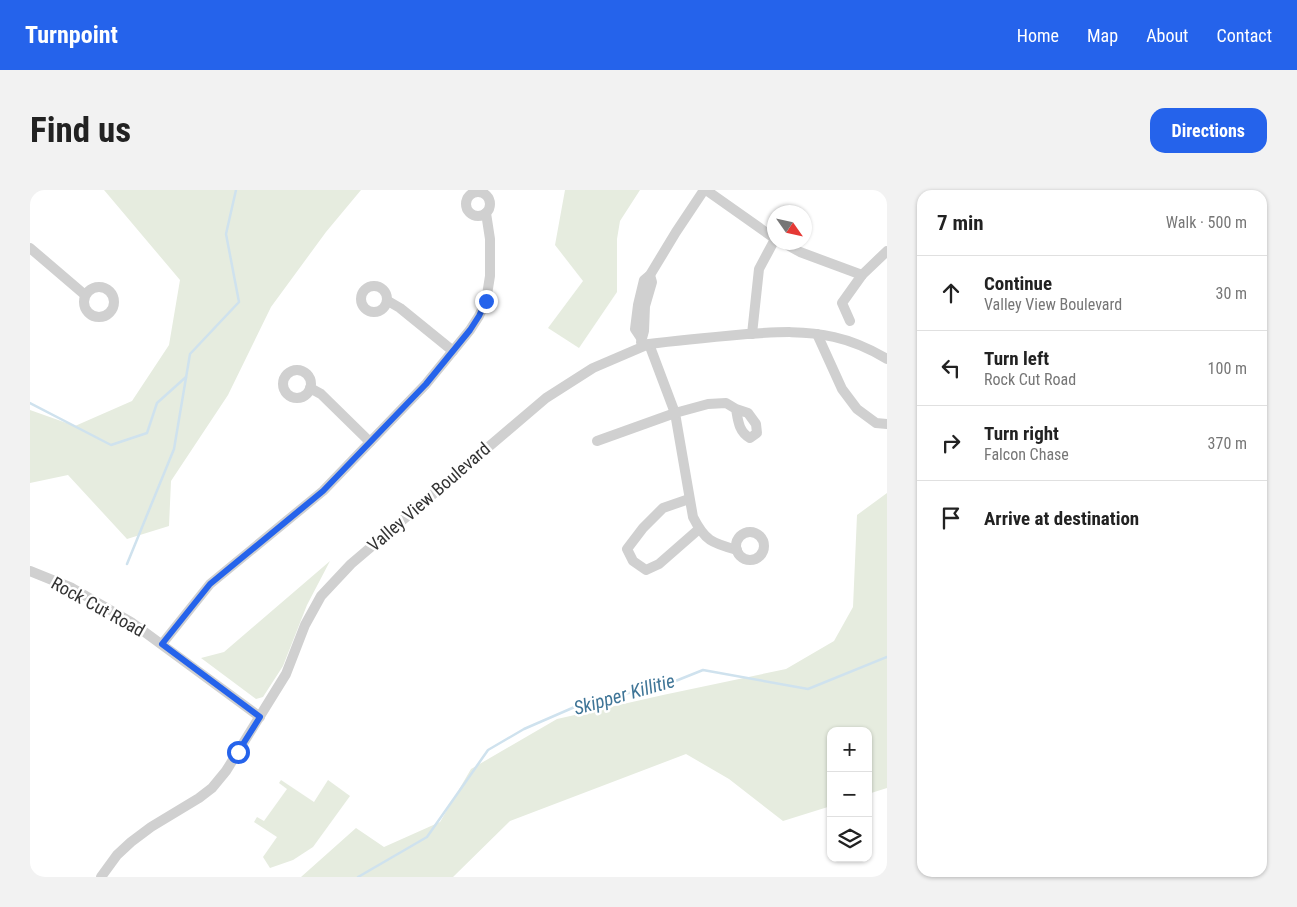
<!DOCTYPE html>
<html lang="en">
<head>
<meta charset="utf-8">
<style>
	body { margin:0; font-family:"Roboto Condensed",sans-serif; background:#f2f2f2; color:#222 }
	.controls { position:absolute; right:15px; bottom:15px; display:grid; overflow:hidden; border-radius:10px; box-shadow:0 1px 4px #0004 }
	.controls button { width:45px; height:45px; display:grid; place-items:center; padding:0; border:0; border-bottom:1px solid #e0e0e0; background:#fff; color:#222; font:25px sans-serif }
	.compass { position:absolute; left:737px; top:15px; width:45px; height:45px; border-radius:50%; background:#fff; box-shadow:0 1px 4px #0004; rotate:124deg }
	.stop { position:absolute; width:15px; height:15px; margin:-11px; border:4px solid #2563eb; border-radius:50%; background:#fff }
	.stop.end { background:#2563eb; border-color:#fff; box-shadow:0 1px 5px #0008 }
	.list { margin:0; padding:0; list-style:none }
	h2 { display:flex; justify-content:space-between; align-items:center; height:65px; margin:0; padding:0 20px; font-size:21px }
	h2 small { font-size:16px; font-weight:400; color:#767676 }
	.list li { display:grid; grid-template-columns:32px 1fr auto; gap:15px; align-items:center; box-sizing:border-box; height:75px; padding:0 20px; border-top:1px solid #e0e0e0 }
	.list b { display:block; font-size:19px; white-space:nowrap }
	.list p { margin:0; font-size:16px; white-space:nowrap; color:#767676 }
	.list em { font-size:16px; font-style:normal; color:#767676 }
	.icon { flex:none; width:28px; height:28px; fill:none; stroke:currentColor; stroke-width:2; stroke-linecap:round; stroke-linejoin:round }
	.map { position:relative; flex:none; width:857px; height:687px; overflow:hidden; border-radius:15px }
	header { display:flex; align-items:center; gap:30px; box-sizing:border-box; height:70px; padding:0 25px; background:#2563eb; color:#fff }
	header strong { font-size:24px }
	nav { display:flex; gap:28px; margin-inline-start:auto; font-size:18px }
	.intro { display:flex; align-items:center; justify-content:space-between; box-sizing:border-box; height:120px; padding:0 30px }
	h1 { margin:0; font-size:35px }
	.button { padding:12px 22px; border-radius:15px; background:#2563eb; color:#fff; font-size:18px; font-weight:700 }
	main { display:flex; gap:30px; padding:0 30px }
	aside { flex:1; background:#fff; border-radius:15px; box-shadow:0 1px 4px #0004 }
	.map>svg:first-child { display:block }
</style>
</head>
<body>
<header>
<strong>Turnpoint</strong>
<nav><a>Home</a><a>Map</a><a>About</a><a>Contact</a></nav>
</header>
<div class="intro"><h1>Find us</h1><a class="button">Directions</a></div>
<main>
<div class="map">
<svg width="857" height="687" viewBox="0 0 857 687">
	<rect width="100%" height="100%" fill="#fff"/>
	<!-- green -->
	<g fill="#e6ecdf">
		<path d="M74,0H331L296,42L241,117L198,205L141,291L139,336L97,349L38,285L0,293V220L45,236L102,211L139,155L150,90Z"/>
		<path d="M535,0H610L590,31L587,49V102L549,158L518,138L553,91L525,55Z"/>
		<path d="M857,303V598L838,604V541H801V616L753,631L699,589L656,564L480,631L423,687H271L326,638L354,657L410,632L441,579L527,529L633,505L756,479L804,451L823,417L827,325Z"/>
		<path d="M300,371L277,415L253,476L233,507L226,509L171,468L194,462Z"/>
		<path d="M251,590L284,612L298,590L320,606L283,657L263,670L240,678L233,667L247,647L224,632L227,627L234,631L257,599L249,593Z"/>
	</g>
	<g fill="none" stroke-linecap="round" stroke-linejoin="round">
		<!-- stream -->
		<g stroke="#cfe2ee" stroke-width="2.5">
			<path d="M0,213L81,255L117,243L127,213L156,187"/>
			<path d="M97,374L144,259L160,164L209,112L196,44L206,0"/>
			<path d="M328,687L397,647L458,560L494,539L563,509L628,498L673,480L778,499L857,467"/>
		</g>
		<!-- minor -->
		<g stroke="#d0d0d0" stroke-width="10">
			<path d="M676,0L744,48"/>
			<circle cx="448" cy="14" r="12"/>
			<path d="M752,52L770,62L832,85"/>
			<path d="M0,58L55,105"/>
			<circle cx="344" cy="109" r="13"/>
			<circle cx="69" cy="112" r="15"/>
			<path d="M358,111L370,118L423,161"/>
			<path d="M820,131L812,113L832,85L857,61"/>
			<path d="M722,144L729,79L744,51"/>
			<path d="M787,144L812,199L827,219L846,233L857,234"/>
			<path d="M611,148L605,139L608,115L614,90L620,85L646,42L674,0"/>
			<path d="M611,152L614,141L615,116L622,92L620,85"/>
			<path d="M619,154L645,223L663,327C675,351 682,353 707,360"/>
			<circle cx="267" cy="194" r="14"/>
			<path d="M280,198L291,204L340,252"/>
			<path d="M567,251L645,223L678,214L696,213L706,219L718,223L726,234L727,243L720,248C709,242 708,231 706,219"/>
			<path d="M659,309L633,318L613,338L597,359L603,371L616,380L629,374L669,339"/>
			<circle cx="720" cy="356" r="14"/>
			<path d="M0,381L42,398L101,432L230,527"/>
			<path d="M132,454L180,394L293,301L396,194L440,140L449,126L456,111L460,86V49L456,23"/>
			<path d="M71,687L87,665L101,652L121,637L169,608L182,598L196,581L256,484L275,435L291,406L321,374L516,208L563,178L619,154C651,150 684,147 717,144C747,142 775,140 804,147C822,151 842,160 857,169"/>
		</g>
	</g>
	<g fill="none" stroke-linecap="round" stroke-linejoin="round">
		<!-- route -->
		<path stroke="#2563eb" stroke-width="6" d="M208,562L230,527L132,454L180,394L293,301L396,194L440,140L449,126L456,111"/>
	</g>
	<g text-anchor="middle" stroke-width="5" stroke-linejoin="round" paint-order="stroke">
		<!-- street labels -->
		<g font-size="18" fill="#333" stroke="#fff">
			<text transform="translate(399 307) rotate(-41)" y="6">Valley View Boulevard</text>
			<text transform="translate(68 417) rotate(29)" y="6">Rock Cut Road</text>
		</g>
		<!-- water labels -->
		<g font-size="19" font-style="italic" fill="#3f7597" stroke="#fff">
			<text transform="translate(594 504) rotate(-16)" y="7">Skipper Killitie</text>
		</g>
	</g>
</svg>
<div class="controls">
<button>+</button>
<button>−</button>
<button><svg class="icon" aria-label="layers" viewBox="0 0 24 24"><path d="M12 4l9 5-9 5-9-5zM3 14l9 5 9-5"/></svg></button>
</div>
<svg class="compass" viewBox="-18 -18 36 36"><path d="M0-13l5 13h-10z" fill="#e53935"/><path d="M0 13l5-13h-10z" fill="#767676"/></svg>
<div class="stop" style="left:208px;top:562px"></div>
<div class="stop end" style="left:456px;top:111px"></div>
</div>
<aside>
<h2>7 min<small>Walk · 500 m</small></h2>
<ul class="list">
<li><svg class="icon" aria-label="ahead" viewBox="0 0 24 24"><path d="M12 20V5M6 11l6-6 6 6"/></svg><div><b>Continue</b><p>Valley View Boulevard</p></div><em>30 m</em></li>
<li><svg class="icon" aria-label="left" viewBox="0 0 24 24"><path d="M17 20v-9H6M10 6l-5 5 5 5"/></svg><div><b>Turn left</b><p>Rock Cut Road</p></div><em>100 m</em></li>
<li><svg class="icon" aria-label="right" viewBox="0 0 24 24"><path d="M7 20v-9h11M14 6l5 5-5 5"/></svg><div><b>Turn right</b><p>Falcon Chase</p></div><em>370 m</em></li>
<li><svg class="icon" aria-label="arrive" viewBox="0 0 24 24"><path d="M6 21V4h12l-3 4 3 4H6"/></svg><div><b>Arrive at destination</b></div></li>
</ul>
</aside>
</main>
</body>
</html>
